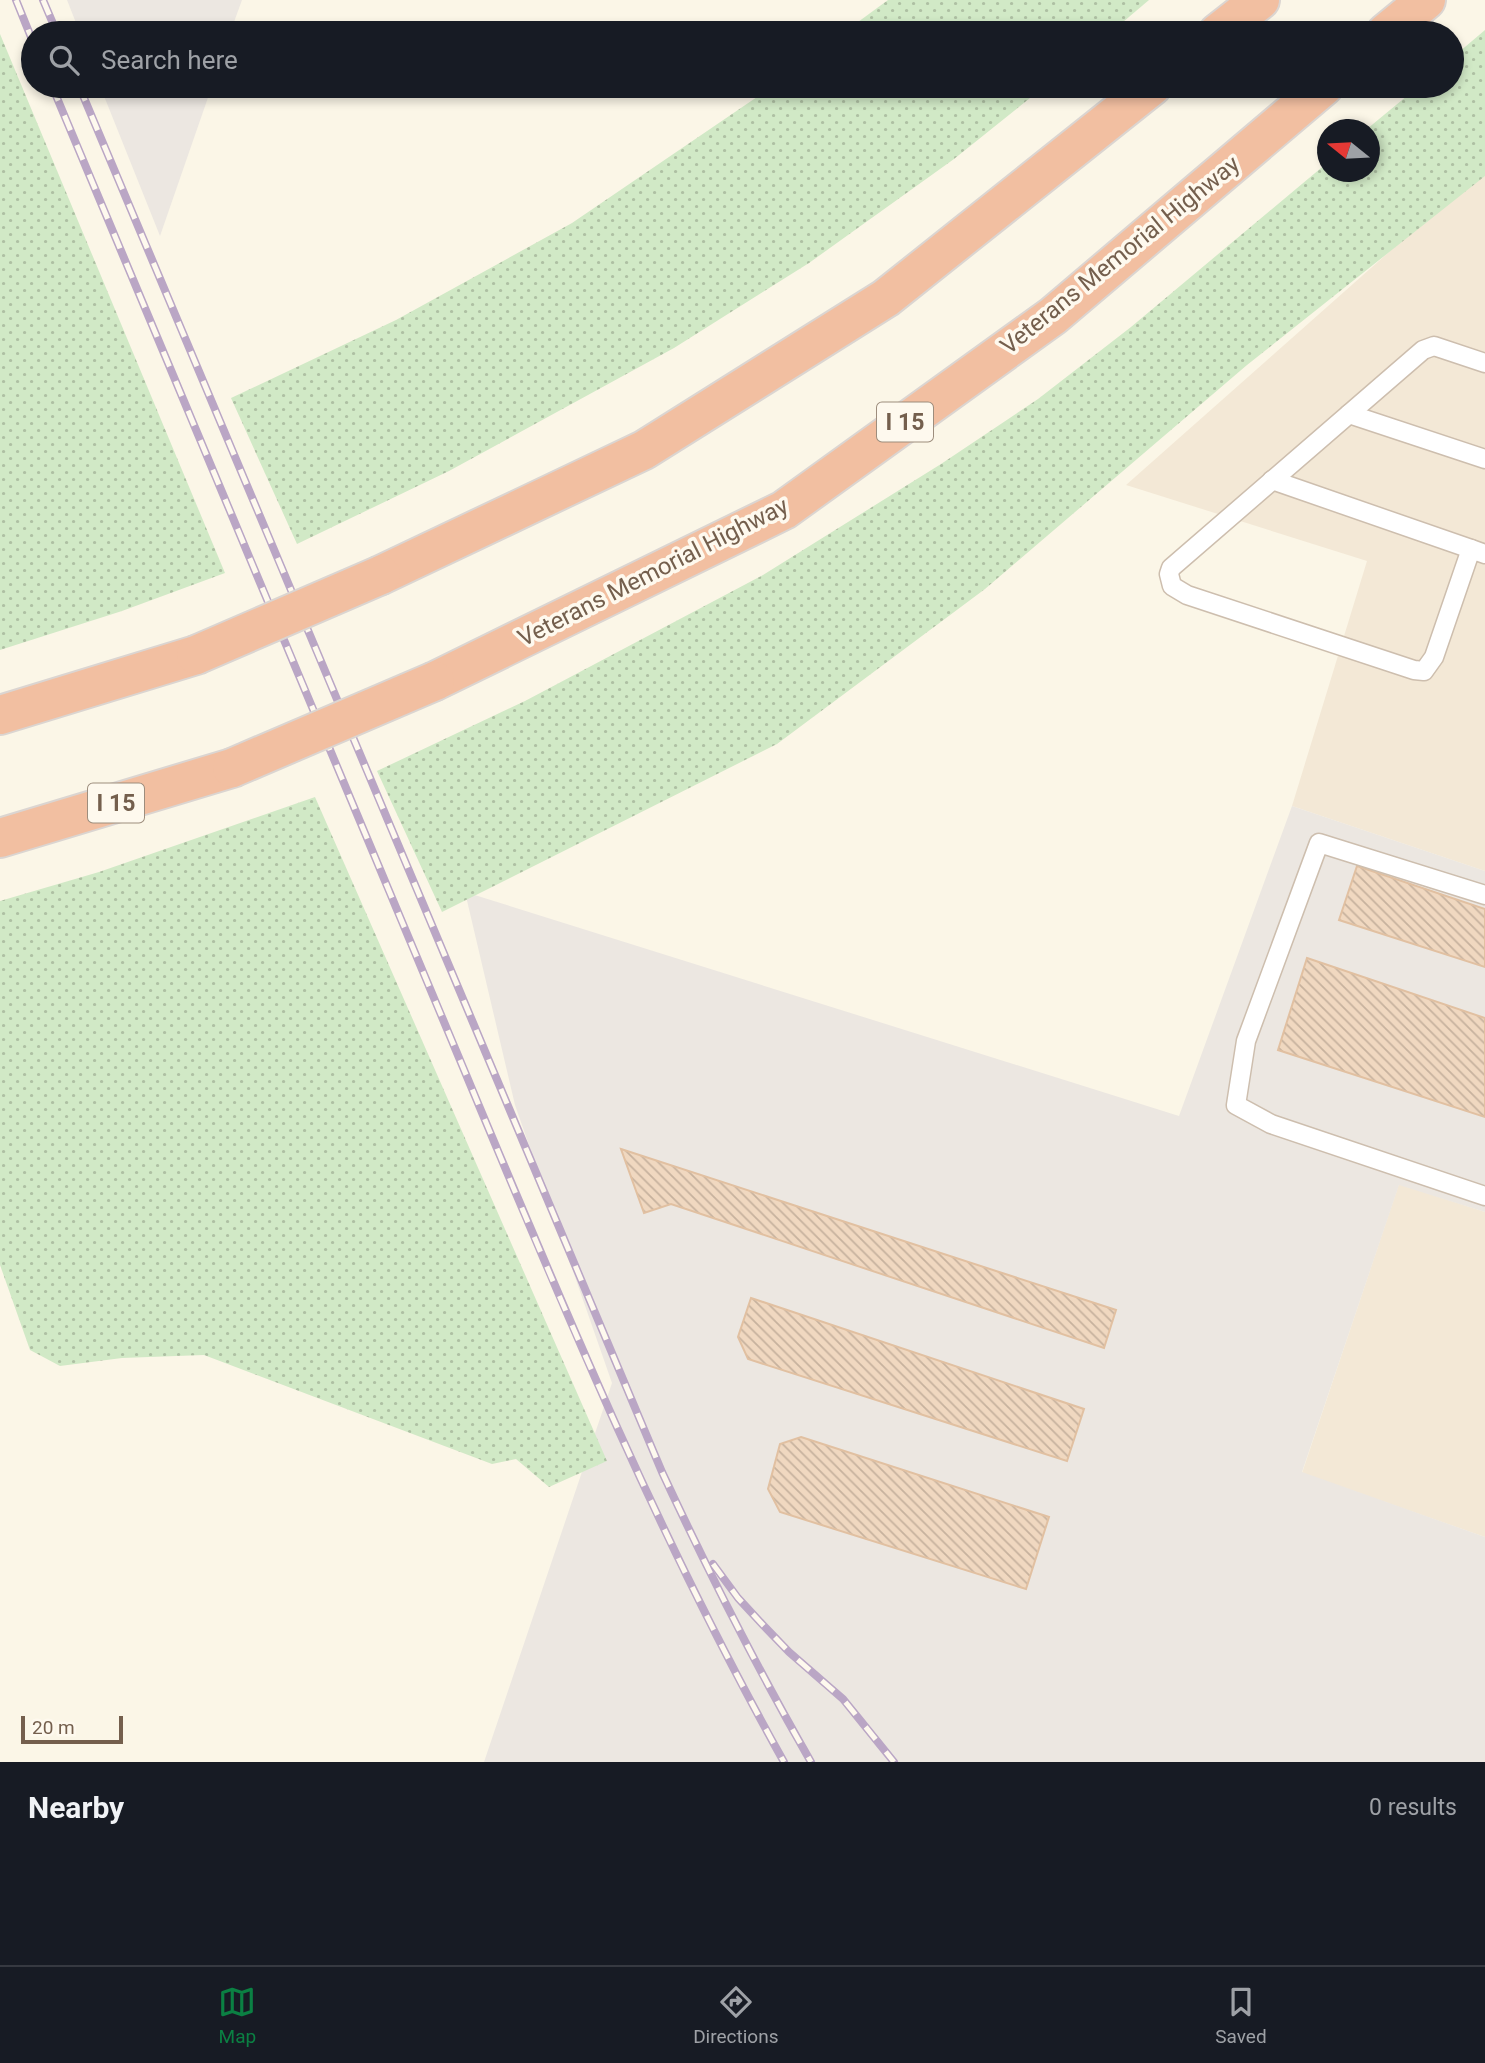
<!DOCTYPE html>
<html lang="en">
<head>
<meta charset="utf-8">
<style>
	body { margin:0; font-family:Roboto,sans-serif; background:#20242c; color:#f1f3f6 }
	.compass { position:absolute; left:1317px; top:119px; width:63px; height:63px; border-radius:50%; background:#171b24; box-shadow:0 4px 10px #0003; rotate:288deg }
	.scale { position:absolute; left:21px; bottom:18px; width:102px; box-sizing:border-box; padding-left:7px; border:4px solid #745f4d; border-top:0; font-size:19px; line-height:24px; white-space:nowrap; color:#745f4d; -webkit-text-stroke:5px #fef9ee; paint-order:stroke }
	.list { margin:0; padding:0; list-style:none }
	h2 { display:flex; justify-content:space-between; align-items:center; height:91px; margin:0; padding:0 28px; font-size:30px }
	h2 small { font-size:23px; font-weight:400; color:#9ea1a6 }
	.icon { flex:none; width:38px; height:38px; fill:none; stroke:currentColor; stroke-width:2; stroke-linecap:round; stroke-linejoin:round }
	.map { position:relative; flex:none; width:1485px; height:1762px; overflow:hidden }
	.search { position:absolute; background:#171b24; box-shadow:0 4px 10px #0003; left:21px; right:21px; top:21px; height:77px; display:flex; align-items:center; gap:18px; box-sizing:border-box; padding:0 24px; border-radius:38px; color:#9ea1a6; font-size:26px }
	.sheet { height:203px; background:#171b24 }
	nav { display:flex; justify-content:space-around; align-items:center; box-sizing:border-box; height:98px; border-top:2px solid #363941; background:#171b24; font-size:19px; color:#9ea1a6 }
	nav a { display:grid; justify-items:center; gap:4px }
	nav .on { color:#0b8043 }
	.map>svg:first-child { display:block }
</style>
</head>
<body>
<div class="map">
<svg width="1485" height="1762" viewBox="0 0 1485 1762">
	<defs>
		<pattern id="green-dots" width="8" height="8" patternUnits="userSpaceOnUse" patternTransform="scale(1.75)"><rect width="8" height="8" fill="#d1e9c6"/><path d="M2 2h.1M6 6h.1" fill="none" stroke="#aec0a3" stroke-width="1.8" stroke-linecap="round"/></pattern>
		<pattern id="building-back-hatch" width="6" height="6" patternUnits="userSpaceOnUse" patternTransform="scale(1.75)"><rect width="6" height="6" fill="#f0d8c0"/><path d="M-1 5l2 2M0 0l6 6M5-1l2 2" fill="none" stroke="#c7b29e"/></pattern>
	</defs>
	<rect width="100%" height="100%" fill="#fbf6e7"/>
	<!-- residential -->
	<g fill="#f3e8d6">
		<path d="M1485,167V871L1292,806L1367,561L1126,485Z"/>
		<path d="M1399,1184L1485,1212V1537L1302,1473Z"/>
	</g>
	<!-- industrial -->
	<g fill="#ece7e1">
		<path d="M67,0H242L230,33H80Z"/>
		<path d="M100,86H212L160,236Z"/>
		<path d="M1292,806L1485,871V1212L1399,1185L1302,1472L1485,1537V1762H484L612,1383L515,1105L465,892L1179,1116Z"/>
	</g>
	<!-- green -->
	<g fill="url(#green-dots)">
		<path d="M888,0H1149L1110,33H843Z"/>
		<path d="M1485,30V176L1247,365L985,589L777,744L442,912L377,771L525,701L763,575L941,464L1038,399L1131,327L1327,163L1328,172H1370V130L1367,129L1419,86H1452V58Z"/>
		<path d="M0,34L225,573L122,611L0,650Z"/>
		<path d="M773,86H1045L954,159L809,263L674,348L449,471L297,544L231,398L396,320L572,223Z"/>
		<path d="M315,797L607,1461L549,1487L516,1459L492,1464L204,1355L122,1358L60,1366L30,1350L0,1265V901L99,872Z"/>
	</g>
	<!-- building -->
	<g fill="url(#building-back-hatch)" stroke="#e1c0a1" stroke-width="2">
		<path d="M1357,866L1485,909V967L1339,920Z"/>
		<path d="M1307,958L1485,1018V1117L1278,1050Z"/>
		<path d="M621,1149L1116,1310L1104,1348L671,1204L644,1213Z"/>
		<path d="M751,1298L1084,1409L1067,1461L748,1359L738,1337Z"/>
		<path d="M801,1437L1049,1517L1026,1589L780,1512L768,1489L780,1444Z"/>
	</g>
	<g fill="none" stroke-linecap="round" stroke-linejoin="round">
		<!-- service casing -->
		<g stroke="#cdbeae" stroke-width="21">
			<g id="service">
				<path d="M1485,363L1434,346L1423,350L1171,568L1169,574L1172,586L1187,595L1414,670L1424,671L1434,657L1471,549L1485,554"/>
				<path d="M1349,414L1485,459"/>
				<path d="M1272,480L1471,549"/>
				<path d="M1485,895L1319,843L1246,1041L1236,1105L1271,1124L1485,1196"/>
			</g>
		</g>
		<!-- motorway casing -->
		<g stroke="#dbd5d1" stroke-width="42">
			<g id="motorway">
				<path d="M1218,33L1260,0"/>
				<path d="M1386,33L1426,0"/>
				<path d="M381,575L644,450L886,298L1152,86"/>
				<path d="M435,681L784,510L1053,316L1324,86"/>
				<path d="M0,715L196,655"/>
				<path d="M0,838L232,768"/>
			</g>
		</g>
		<!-- service -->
		<use href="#service" stroke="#fff" stroke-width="18"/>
		<!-- motorway -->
		<use href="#motorway" stroke="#f2bfa1" stroke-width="38"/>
		<!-- rail casing -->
		<g stroke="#baa6c5" stroke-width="8">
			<g id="rail">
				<path d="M16,0L33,42"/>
				<path d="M43,0L57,33"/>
				<path d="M52,86C181,394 310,702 439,1010C546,1265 649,1521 784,1762"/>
				<path d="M79,86L662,1472C708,1571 757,1668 811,1762"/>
				<path d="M713,1564L738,1598L763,1625L789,1652L843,1699L894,1762"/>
			</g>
		</g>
		<!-- rail -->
		<use href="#rail" stroke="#fef9ee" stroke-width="5" stroke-dasharray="16" stroke-linecap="butt"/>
		<!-- motorway-bridge casing -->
		<g stroke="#dbd5d1" stroke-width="42" stroke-linecap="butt">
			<g id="motorway-bridge">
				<path d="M196,655L381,575"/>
				<path d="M232,768L435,681"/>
			</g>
		</g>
		<!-- motorway-bridge -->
		<use href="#motorway-bridge" stroke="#f2bfa1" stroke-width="38"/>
	</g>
	<g text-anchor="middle" stroke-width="7" stroke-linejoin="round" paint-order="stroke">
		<!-- shield labels -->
		<g fill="#fef9ee" stroke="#9d8d7d" stroke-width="2">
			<rect x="877" y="402.5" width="56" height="39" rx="5"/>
			<rect x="88" y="783.5" width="56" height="39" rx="5"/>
		</g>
		<g font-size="23" font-weight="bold" fill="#745f4d">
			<text x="905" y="430">I 15</text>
			<text x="116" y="811">I 15</text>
		</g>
		<!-- street labels -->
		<g font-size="24" fill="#745f4d" stroke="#fef9ee">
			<text transform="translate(1120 255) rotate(-39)" y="8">Veterans Memorial Highway</text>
			<text transform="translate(653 572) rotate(-27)" y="8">Veterans Memorial Highway</text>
		</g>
	</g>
</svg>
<svg class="compass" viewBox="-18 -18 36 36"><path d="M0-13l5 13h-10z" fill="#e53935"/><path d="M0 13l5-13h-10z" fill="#9ea1a6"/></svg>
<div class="scale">20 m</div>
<div class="search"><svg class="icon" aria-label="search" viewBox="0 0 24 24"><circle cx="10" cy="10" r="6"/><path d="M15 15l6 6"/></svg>Search here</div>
</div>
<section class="sheet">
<h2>Nearby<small>0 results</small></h2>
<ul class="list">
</ul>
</section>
<nav>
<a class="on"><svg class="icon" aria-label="map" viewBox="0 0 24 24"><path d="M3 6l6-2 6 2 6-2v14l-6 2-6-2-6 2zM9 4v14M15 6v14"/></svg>Map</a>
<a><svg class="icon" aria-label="directions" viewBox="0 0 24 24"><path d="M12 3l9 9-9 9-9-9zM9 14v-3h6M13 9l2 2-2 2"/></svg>Directions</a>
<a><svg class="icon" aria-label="saved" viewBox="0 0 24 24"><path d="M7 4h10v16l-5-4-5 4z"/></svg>Saved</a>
</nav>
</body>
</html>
